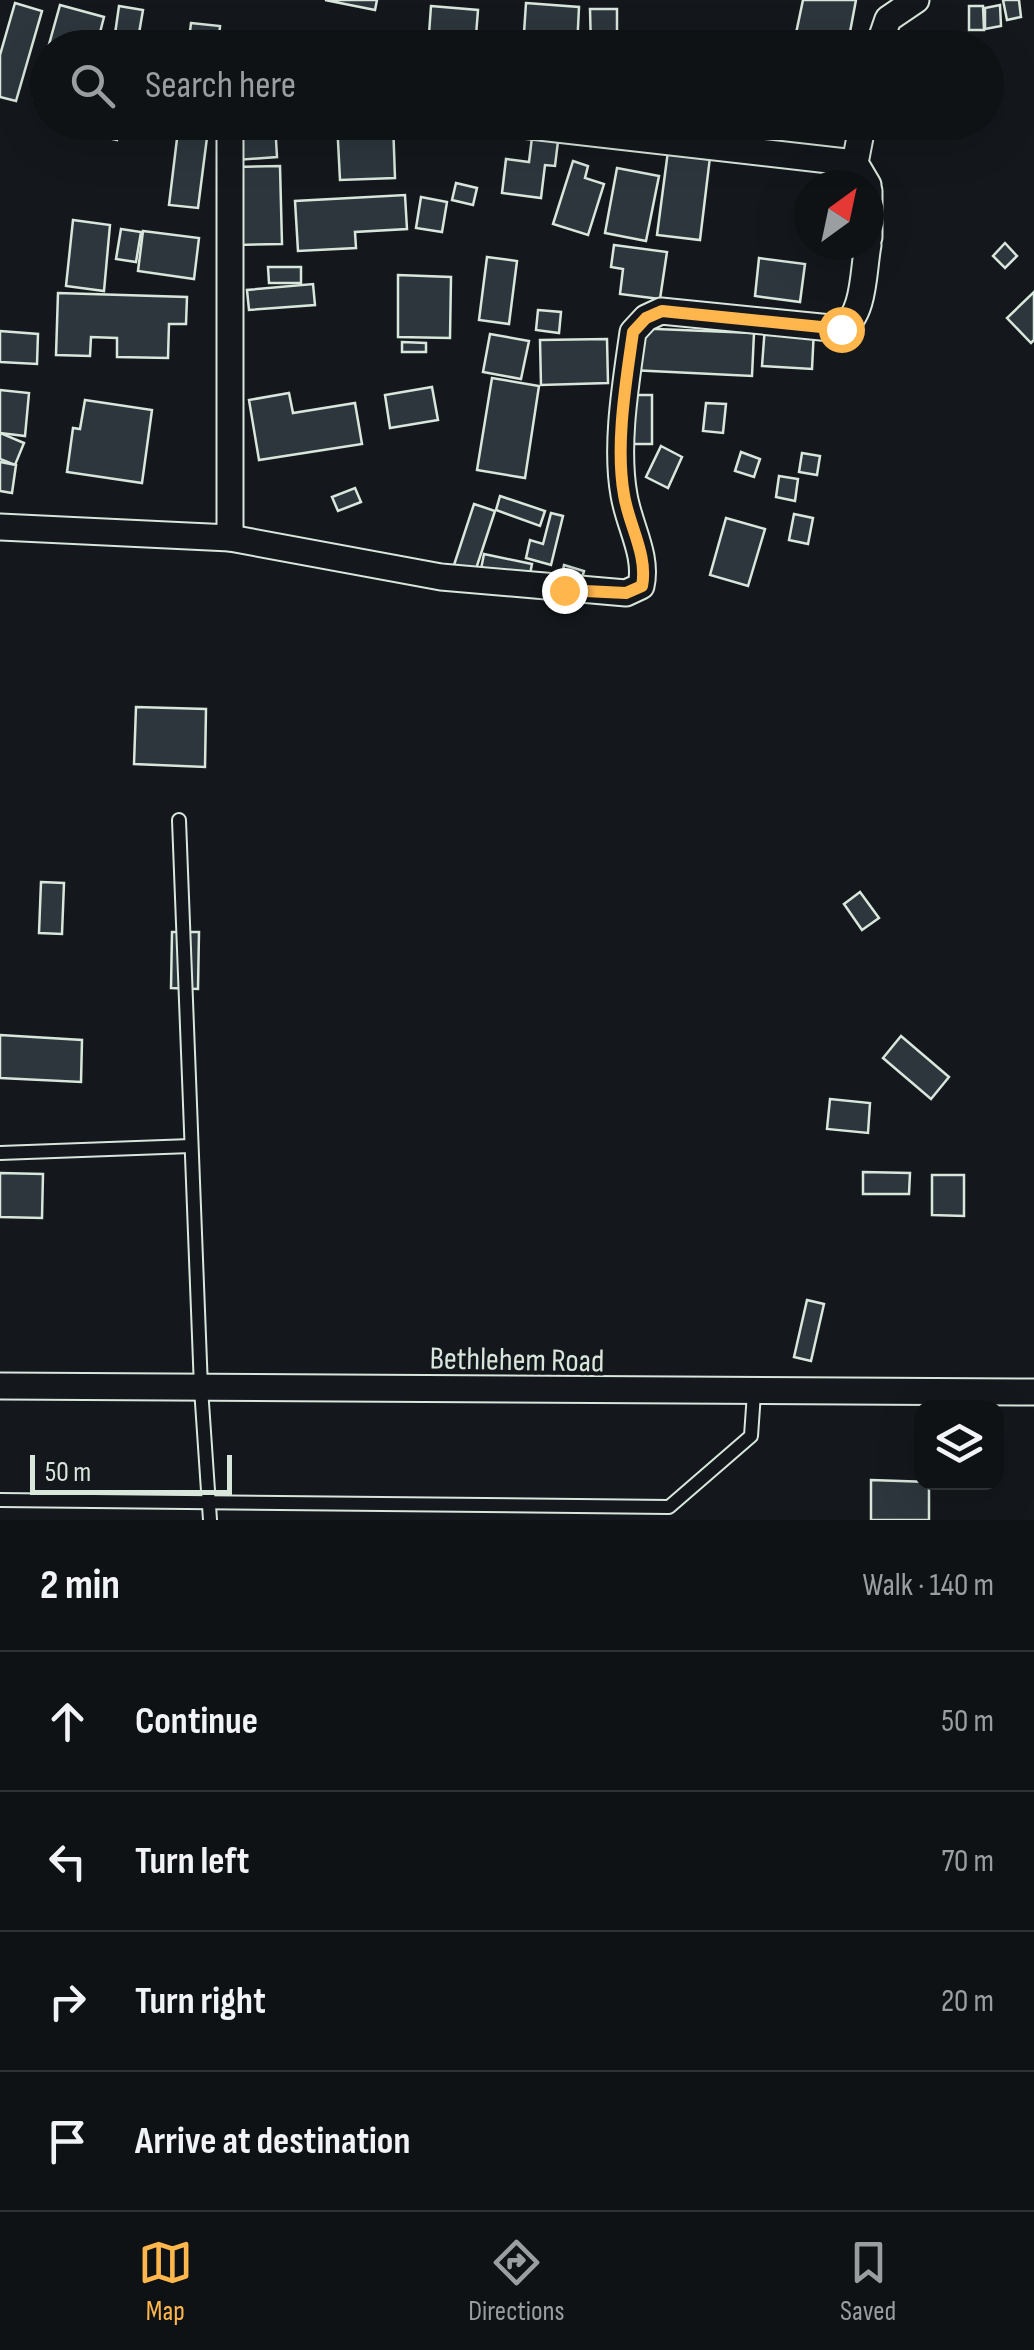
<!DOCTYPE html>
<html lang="en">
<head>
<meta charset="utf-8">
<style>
	body { margin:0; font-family:"Sofia Sans Condensed",sans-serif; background:#181b1e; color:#f1f3f6 }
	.controls { position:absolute; right:30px; bottom:30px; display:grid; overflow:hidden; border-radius:20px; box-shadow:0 10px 40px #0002 }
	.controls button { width:90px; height:90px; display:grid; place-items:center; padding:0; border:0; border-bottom:2px solid #2f3234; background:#0f1215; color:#f1f3f6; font:50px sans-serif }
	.compass { position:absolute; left:794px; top:170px; width:90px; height:90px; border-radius:50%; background:#0f1215; box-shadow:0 10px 40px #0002; rotate:33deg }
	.scale { position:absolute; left:30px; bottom:25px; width:202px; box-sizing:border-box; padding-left:10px; border:5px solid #d8e6dc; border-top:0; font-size:28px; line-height:35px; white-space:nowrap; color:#d8e6dc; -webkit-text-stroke:8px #14181c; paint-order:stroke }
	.stop { position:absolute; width:30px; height:30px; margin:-22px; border:8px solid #ffb74d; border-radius:50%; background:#fff }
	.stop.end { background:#ffb74d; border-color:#fff; box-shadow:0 2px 10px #0008 }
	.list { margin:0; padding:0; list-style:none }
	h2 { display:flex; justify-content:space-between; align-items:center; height:130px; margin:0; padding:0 40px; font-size:42px }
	h2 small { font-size:32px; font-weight:400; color:#9b9ea0 }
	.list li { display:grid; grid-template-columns:65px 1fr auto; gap:30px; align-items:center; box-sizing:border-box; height:140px; padding:0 40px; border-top:2px solid #2f3234 }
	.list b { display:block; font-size:38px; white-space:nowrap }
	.list em { font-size:32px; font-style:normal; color:#9b9ea0 }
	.icon { flex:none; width:55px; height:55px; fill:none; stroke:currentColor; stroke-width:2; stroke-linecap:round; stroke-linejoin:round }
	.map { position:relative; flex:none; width:1034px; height:1520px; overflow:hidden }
	.search { position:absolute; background:#0f1215; box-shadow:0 10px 40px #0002; left:30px; right:30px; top:30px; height:110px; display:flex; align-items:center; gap:25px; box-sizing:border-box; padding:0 35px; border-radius:55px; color:#9b9ea0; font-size:38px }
	.sheet { height:690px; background:#0f1215 }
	nav { display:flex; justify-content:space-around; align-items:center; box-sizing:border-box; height:140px; border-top:2px solid #2f3234; background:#0f1215; font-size:28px; color:#9b9ea0 }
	nav a { display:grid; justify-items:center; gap:5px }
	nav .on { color:#ffb74d }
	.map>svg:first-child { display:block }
</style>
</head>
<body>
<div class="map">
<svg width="1034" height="1520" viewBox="0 0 1034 1520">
	<rect width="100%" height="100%" fill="#14181c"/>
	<!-- building -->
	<g fill="#2c363c" stroke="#d8e6dc" stroke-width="2.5">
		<path d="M325,0H377L375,10Z"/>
		<path d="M803,0H856L847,48L795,38Z"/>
		<path d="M1003,0H1019L1021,17L1007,20Z"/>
		<path d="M15,3L42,11L16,101L0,97V55Z"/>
		<path d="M526,3L579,7L577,48H523Z"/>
		<path d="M60,5L104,17L96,48H48Z"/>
		<path d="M1000,5L1001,26L985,29V8Z"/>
		<path d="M119,6L143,10L137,45L114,41Z"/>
		<path d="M431,6L478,10L475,48H428Z"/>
		<path d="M969,6H983L984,30H969Z"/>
		<path d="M590,9H617V47L591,48Z"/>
		<path d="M191,23L220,26L218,48H188Z"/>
		<path d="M48,50V103L34,100Z"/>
		<path d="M93,122H120L117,140L90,134Z"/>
		<path d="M179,122H209L198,208L169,205Z"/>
		<path d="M252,122H275L277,157L237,160L235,127Z"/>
		<path d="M337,122H393L395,178L340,180Z"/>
		<path d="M533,129L559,133L555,166L545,165L541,198L502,193L506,159L529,162Z"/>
		<path d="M668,151L710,157L700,240L657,235Z"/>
		<path d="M573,161L588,166L585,178L604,184L588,235L553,224Z"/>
		<path d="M280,166L282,244L237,245L235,167Z"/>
		<path d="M617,168L659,176L646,241L605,233Z"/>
		<path d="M456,183L477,188L473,205L452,200Z"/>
		<path d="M405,195L407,229L355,232L356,248L298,251L295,201Z"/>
		<path d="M421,197L447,202L442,232L416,228Z"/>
		<path d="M73,220L110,225L104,291L66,286Z"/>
		<path d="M121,229L141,232L136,262L116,259Z"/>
		<path d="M143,231L199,238L194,279L138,271Z"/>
		<path d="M1005,243L1017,256L1005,268L993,256Z"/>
		<path d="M614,245L667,252L660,299L620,294L623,269L611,267Z"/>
		<path d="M487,257L517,261L509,324L479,320Z"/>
		<path d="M759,258L805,264L800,302L755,296Z"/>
		<path d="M268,267H301V283H269Z"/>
		<path d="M398,275L451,277L450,338L398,337Z"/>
		<path d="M313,284L315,305L249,310L247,290Z"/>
		<path d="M1034,292V340L1031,343L1007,318Z"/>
		<path d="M58,293L187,297L186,324H169L168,358L117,357V338L91,337L90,356L56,355Z"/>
		<path d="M538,310L561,312L559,333L536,330Z"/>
		<path d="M765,326L814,329L812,369L762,366Z"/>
		<path d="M632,328L754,333L752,376L631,370Z"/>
		<path d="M0,331L38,334L37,364L0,362Z"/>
		<path d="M490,334L529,341L521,379L483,372Z"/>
		<path d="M607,339L608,383L541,385L540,340Z"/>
		<path d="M402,342L426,343V352H402Z"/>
		<path d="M492,378L539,386L525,478L477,470Z"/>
		<path d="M432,387L438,420L390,428L385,395Z"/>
		<path d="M0,390L29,393L25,436L0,433Z"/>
		<path d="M289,393L293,413L355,403L362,444L259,460L249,400Z"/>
		<rect x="625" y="395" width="27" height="49"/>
		<path d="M85,400L152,410L142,483L67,472L73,428L80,429Z"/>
		<path d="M706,403L726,404L723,433L703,431Z"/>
		<path d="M0,433L24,443L15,465L0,459Z"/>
		<path d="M661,446L682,457L668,488L646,477Z"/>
		<path d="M741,452L760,459L754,477L735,471Z"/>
		<path d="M802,453L820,456L817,475L799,472Z"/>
		<path d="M0,462L16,465L12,493L0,491Z"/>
		<path d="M779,476L798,479L795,501L776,497Z"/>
		<path d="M355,488L361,502L338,511L332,497Z"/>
		<path d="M500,496L545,511L540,526L496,510Z"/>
		<path d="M474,504L495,511L474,575L453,568Z"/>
		<path d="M551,513L563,516L551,565L526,558L530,540L543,544Z"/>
		<path d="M794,514L813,518L808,544L789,540Z"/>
		<path d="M726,518L765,529L748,586L710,575Z"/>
		<path d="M484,554L532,564L528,584L480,574Z"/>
		<path d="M564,565L584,571L580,585L561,580Z"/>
		<path d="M136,707L206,709L205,767L134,764Z"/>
		<path d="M41,882L64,883L62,934L39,933Z"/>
		<path d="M860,892L879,918L862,930L844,904Z"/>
		<path d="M172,932H199L198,989L171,988Z"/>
		<path d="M0,1035L82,1040L81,1082L0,1078Z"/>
		<path d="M901,1036L949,1077L931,1099L883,1058Z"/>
		<path d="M830,1099L870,1103L868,1133L827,1129Z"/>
		<path d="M863,1172L910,1173L909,1194H863Z"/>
		<path d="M0,1173L43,1174L42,1218L0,1217Z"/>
		<path d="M932,1175H964V1216L932,1215Z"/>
		<path d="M807,1300L824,1304L811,1361L794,1357Z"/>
		<path d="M871,1480L929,1482V1520H871Z"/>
	</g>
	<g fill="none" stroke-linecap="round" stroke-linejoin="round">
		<!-- service casing -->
		<g stroke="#d8e6dc" stroke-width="16">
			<g id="service">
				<path d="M179,820L201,1388L210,1520"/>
				<path d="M0,1153L191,1146"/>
				<path d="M0,1500L669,1507L751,1436L754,1393"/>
			</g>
		</g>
		<!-- minor casing -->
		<g stroke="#d8e6dc" stroke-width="29">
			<g id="minor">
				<path d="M878,48L888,19L916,0"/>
				<path d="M230,122V538"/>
				<path d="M863,122L855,163L868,185"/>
				<path d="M513,124L855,163"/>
				<path d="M869,191V237"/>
				<path d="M0,527L230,538L441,577L626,593L641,586C648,555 629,526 624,495C615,445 626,382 633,332L646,318L661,311L841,329C865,315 863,271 868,245"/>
				<path d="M0,1386L1034,1392"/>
			</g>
		</g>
		<!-- service -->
		<use href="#service" stroke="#14181c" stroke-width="12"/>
		<!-- minor -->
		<use href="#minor" stroke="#14181c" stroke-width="25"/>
	</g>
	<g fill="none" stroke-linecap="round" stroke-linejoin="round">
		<!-- route -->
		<path stroke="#ffb74d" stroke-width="12" d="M564,590L626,593L642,586C648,555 629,526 624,495C615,445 626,382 633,332L646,318L662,311L841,329"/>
	</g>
	<g text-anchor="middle" stroke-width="8" stroke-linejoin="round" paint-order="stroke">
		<!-- street labels -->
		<g font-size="32" fill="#d8e6dc" stroke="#14181c">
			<text transform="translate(517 1359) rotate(1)" y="11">Bethlehem Road</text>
		</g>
	</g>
</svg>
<div class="controls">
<button><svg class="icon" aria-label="layers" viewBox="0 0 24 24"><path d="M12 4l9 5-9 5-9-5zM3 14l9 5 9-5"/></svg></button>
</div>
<svg class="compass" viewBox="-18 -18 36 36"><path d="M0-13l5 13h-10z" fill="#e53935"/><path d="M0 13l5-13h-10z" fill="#9b9ea0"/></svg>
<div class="scale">50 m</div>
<div class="stop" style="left:841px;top:329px"></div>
<div class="stop end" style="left:564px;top:590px"></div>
<div class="search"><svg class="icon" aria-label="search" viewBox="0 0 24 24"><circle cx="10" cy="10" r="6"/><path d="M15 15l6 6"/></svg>Search here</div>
</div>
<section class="sheet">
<h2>2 min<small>Walk · 140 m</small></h2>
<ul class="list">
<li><svg class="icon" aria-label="ahead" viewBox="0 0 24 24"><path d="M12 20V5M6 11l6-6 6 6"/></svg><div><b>Continue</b></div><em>50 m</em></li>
<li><svg class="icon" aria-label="left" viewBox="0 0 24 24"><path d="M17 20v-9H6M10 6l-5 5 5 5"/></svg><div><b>Turn left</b></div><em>70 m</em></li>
<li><svg class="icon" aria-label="right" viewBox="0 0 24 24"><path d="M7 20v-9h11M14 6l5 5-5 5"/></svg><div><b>Turn right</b></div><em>20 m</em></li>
<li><svg class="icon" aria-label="arrive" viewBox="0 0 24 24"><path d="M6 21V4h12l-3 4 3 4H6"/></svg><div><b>Arrive at destination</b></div></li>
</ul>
</section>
<nav>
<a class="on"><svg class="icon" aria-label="map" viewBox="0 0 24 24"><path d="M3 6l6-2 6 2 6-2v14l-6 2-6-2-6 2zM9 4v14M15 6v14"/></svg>Map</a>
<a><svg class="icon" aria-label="directions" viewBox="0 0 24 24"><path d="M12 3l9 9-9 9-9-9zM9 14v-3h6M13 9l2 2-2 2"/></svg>Directions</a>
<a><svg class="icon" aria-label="saved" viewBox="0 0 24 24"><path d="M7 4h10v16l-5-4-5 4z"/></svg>Saved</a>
</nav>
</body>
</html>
